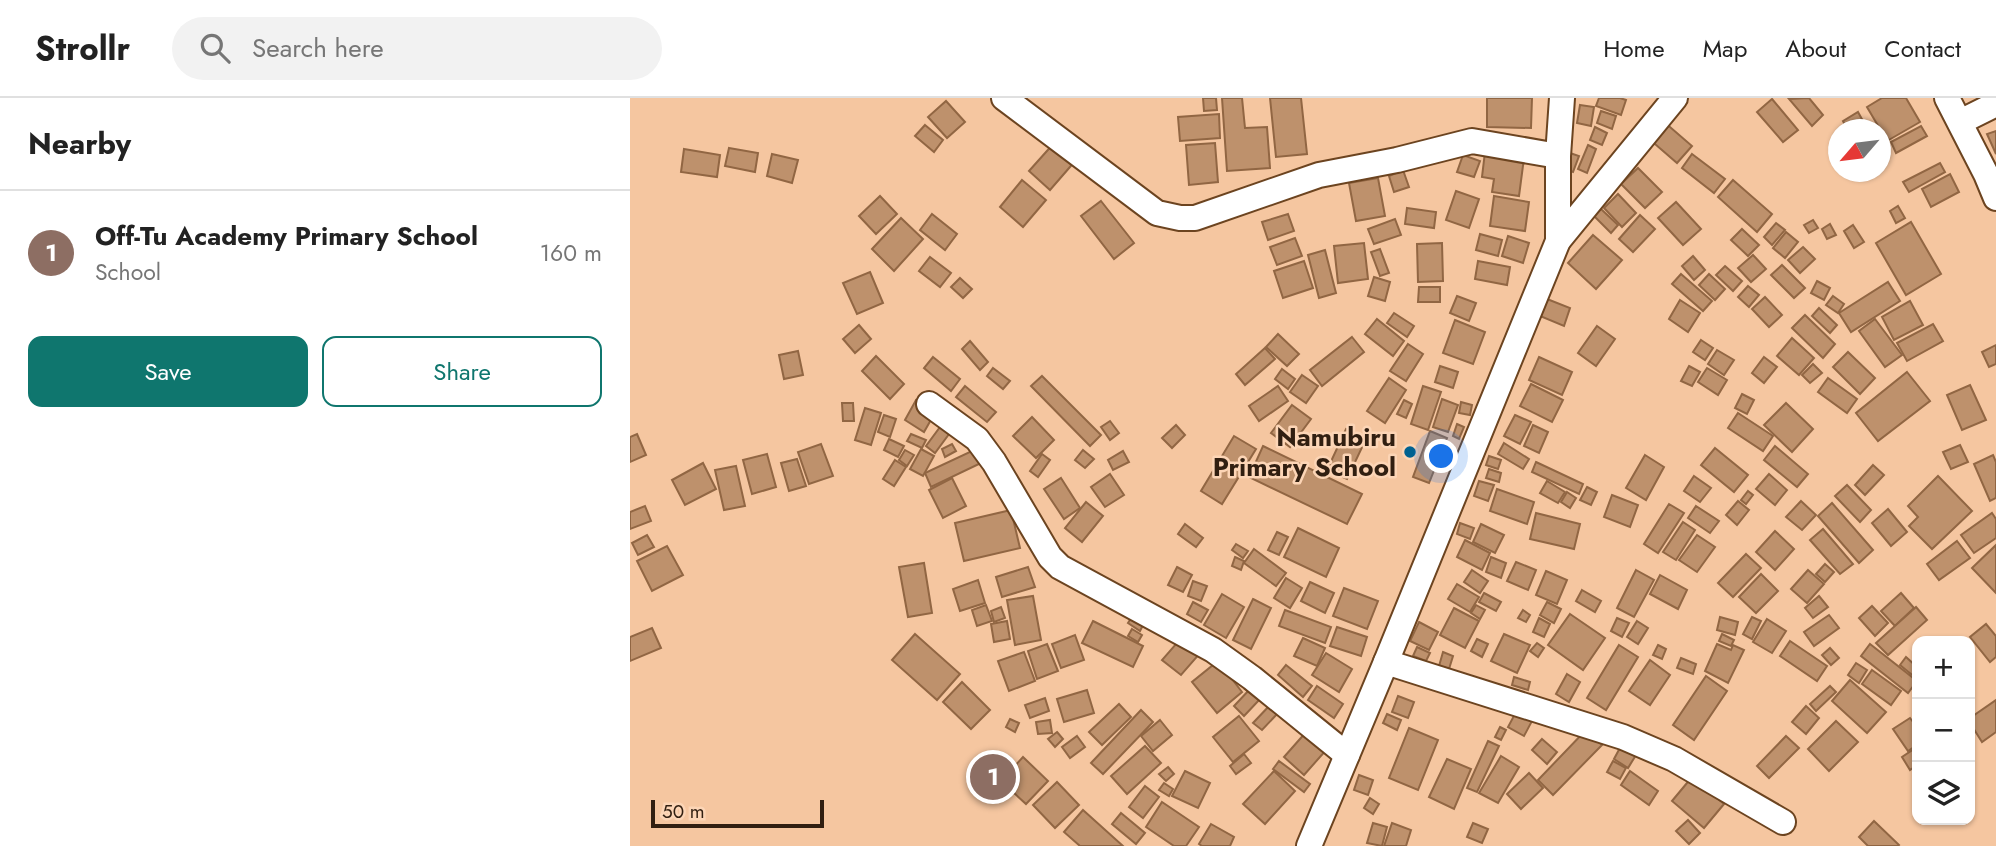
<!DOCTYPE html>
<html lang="en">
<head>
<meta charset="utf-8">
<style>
	body { margin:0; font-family:Jost,sans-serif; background:#f2f2f2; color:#222 }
	.controls { position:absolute; right:21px; bottom:21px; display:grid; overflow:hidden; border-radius:14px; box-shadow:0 2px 5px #0004 }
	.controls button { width:63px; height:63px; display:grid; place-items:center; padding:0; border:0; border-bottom:2px solid #e0e0e0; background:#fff; color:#222; font:35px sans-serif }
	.compass { position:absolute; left:1198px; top:21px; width:63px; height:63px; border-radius:50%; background:#fff; box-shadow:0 2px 5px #0004; rotate:242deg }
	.scale { position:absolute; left:21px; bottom:18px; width:173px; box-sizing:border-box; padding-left:7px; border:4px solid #311f11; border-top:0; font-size:19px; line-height:24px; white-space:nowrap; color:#311f11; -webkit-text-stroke:5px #fcd5b6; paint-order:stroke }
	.you { position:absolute; left:812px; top:359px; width:24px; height:24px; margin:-18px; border:5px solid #fff; border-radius:50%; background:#1a73e8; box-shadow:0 0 0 10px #1a73e833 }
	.badge { display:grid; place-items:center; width:46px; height:46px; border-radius:50%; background:#0f766e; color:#fff; font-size:23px; font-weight:700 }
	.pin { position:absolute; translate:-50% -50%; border:4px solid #fff; box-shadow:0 2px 7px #0006 }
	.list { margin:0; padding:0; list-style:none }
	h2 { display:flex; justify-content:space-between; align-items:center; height:91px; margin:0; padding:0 28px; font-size:30px }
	h2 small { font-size:23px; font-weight:400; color:#767676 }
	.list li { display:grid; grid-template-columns:46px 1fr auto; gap:21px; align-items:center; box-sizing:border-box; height:126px; padding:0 28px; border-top:2px solid #e0e0e0 }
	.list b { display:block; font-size:26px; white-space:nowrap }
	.list p { margin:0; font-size:23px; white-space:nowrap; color:#767676 }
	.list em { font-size:23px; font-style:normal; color:#767676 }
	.actions { display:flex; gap:14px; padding:21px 28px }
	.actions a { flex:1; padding:16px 0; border:2px solid #0f766e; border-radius:14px; text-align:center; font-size:24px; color:#0f766e }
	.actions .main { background:#0f766e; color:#fff }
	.icon { flex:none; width:38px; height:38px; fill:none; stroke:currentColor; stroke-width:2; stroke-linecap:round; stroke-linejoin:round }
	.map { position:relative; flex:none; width:1366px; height:748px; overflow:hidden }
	header { display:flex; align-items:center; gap:42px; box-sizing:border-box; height:98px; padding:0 35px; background:#fff; border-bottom:2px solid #e0e0e0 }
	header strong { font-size:33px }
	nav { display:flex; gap:38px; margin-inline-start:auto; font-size:24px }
	.search { width:490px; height:63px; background:#f2f2f2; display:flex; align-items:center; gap:18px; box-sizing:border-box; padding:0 24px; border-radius:38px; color:#767676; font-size:26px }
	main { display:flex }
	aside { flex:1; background:#fff }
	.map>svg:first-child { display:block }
</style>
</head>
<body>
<header>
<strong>Strollr</strong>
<div class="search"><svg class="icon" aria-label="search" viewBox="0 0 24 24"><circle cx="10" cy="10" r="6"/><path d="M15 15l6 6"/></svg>Search here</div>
<nav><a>Home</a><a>Map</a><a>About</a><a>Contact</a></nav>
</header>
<main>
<aside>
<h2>Nearby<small></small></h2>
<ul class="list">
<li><span class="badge" style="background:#8d6e63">1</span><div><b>Off-Tu Academy Primary School</b><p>School</p></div><em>160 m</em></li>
</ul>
<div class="actions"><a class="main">Save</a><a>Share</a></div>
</aside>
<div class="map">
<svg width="1366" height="748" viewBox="0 0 1366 748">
	<rect width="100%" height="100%" fill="#f5c6a0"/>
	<!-- building -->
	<g fill="#be916c" stroke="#916643" stroke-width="2">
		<path d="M573,0H586L587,12L574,13Z"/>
		<path d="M592,0H612L615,30L637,29L640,70L597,73Z"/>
		<path d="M640,0H671L677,56L646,59Z"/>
		<path d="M857,0H902L901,30L857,29Z"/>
		<path d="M969,0H990L996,2L991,17L966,8Z"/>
		<path d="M1179,0L1193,17L1182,28L1159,1Z"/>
		<path d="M1252,0H1276L1290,24L1257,43L1237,9Z"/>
		<path d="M1142,1L1168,32L1153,44L1127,14Z"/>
		<path d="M316,3L335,24L317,40L298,19Z"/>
		<path d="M950,7L964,9L961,28L947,25Z"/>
		<path d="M971,13L986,18L982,31L967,25Z"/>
		<path d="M1228,14L1238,32H1218L1213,23Z"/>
		<path d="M589,16L590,40L550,43L548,19Z"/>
		<path d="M1033,23L1062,48L1047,65L1018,40Z"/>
		<path d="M295,27L313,42L304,54L285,38Z"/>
		<path d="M1291,28L1297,38L1266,55L1261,44Z"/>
		<path d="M965,29L977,35L972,47L960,42Z"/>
		<path d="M1366,33V56L1357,36Z"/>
		<path d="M425,44L446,62L420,92L399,73Z"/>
		<path d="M585,45L588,84L559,87L556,47Z"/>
		<path d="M958,47L966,51L957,75L948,71Z"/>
		<path d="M99,50L128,55L125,74L95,68Z"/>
		<path d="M54,51L90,57L87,79L51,74Z"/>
		<path d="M855,54L894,60L889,98L862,94L864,81L852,79Z"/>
		<path d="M940,55L949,58L943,74L935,71Z"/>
		<path d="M142,56L168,62L162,85L137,78Z"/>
		<path d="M1062,56L1095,81L1084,95L1052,70Z"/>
		<path d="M833,57L850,63L844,79L827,74Z"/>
		<path d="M1310,65L1315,74L1279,94L1273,84Z"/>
		<path d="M1008,70L1032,94L1015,110L991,86Z"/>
		<path d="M773,72L779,89L764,94L759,78Z"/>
		<path d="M1320,76L1329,94L1301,109L1292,91Z"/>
		<path d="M748,80L755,118L726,123L719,85Z"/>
		<path d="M392,82L416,102L393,129L370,109Z"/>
		<path d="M1103,82L1142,116L1127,134L1088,99Z"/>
		<path d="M826,93L849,101L839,130L816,122Z"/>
		<path d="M988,96L1006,115L992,129L974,110Z"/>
		<path d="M250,98L267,116L246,136L229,118Z"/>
		<path d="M864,98L899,104L895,133L860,128Z"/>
		<path d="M471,103L504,145L484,161L451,118Z"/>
		<path d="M1046,104L1071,131L1053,147L1028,120Z"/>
		<path d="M1268,108L1275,120L1266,125L1260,113Z"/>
		<path d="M777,110L806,114L804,130L775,126Z"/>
		<path d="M971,111L988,127L981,135L964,118Z"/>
		<path d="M302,116L327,136L315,152L290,132Z"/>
		<path d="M658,116L664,133L638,142L632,124Z"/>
		<path d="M1010,117L1025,131L1003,154L989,141Z"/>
		<path d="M271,120L293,141L264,173L242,151Z"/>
		<path d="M765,121L771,137L744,146L738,131Z"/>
		<path d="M1183,122L1188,130L1179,135L1174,127Z"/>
		<path d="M1281,124L1311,176L1276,197L1246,145Z"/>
		<path d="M1146,125L1155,132L1142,147L1134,139Z"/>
		<path d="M1200,126L1206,137L1197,141L1192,131Z"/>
		<path d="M1223,127L1234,144L1224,150L1214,133Z"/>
		<path d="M1112,131L1129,147L1118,158L1101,142Z"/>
		<path d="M1156,134L1168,144L1155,160L1143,150Z"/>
		<path d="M850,136L872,142L868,158L846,152Z"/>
		<path d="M963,137L992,162L966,191L938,165Z"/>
		<path d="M878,138L899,145L893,165L872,158Z"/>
		<path d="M665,140L672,158L647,167L640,149Z"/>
		<path d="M734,145L738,181L708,185L704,148Z"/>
		<path d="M812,145L813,183L788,184L787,146Z"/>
		<path d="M1173,149L1185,161L1170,175L1158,162Z"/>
		<path d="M750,151L759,175L750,178L741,154Z"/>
		<path d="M695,152L706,195L689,200L678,157Z"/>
		<path d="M1123,157L1136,171L1121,184L1108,170Z"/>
		<path d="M1063,158L1075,172L1064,182L1052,168Z"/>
		<path d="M300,159L321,175L310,189L289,173Z"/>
		<path d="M674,163L683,190L653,200L644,173Z"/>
		<path d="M848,163L880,169L877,187L845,181Z"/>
		<path d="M1152,167L1175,190L1164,200L1141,177Z"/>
		<path d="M1095,168L1112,183L1103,193L1086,177Z"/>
		<path d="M240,174L253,205L227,216L213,185Z"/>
		<path d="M1051,176L1082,203L1073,213L1042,186Z"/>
		<path d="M1079,176L1095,191L1085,202L1069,187Z"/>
		<path d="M744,179L760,184L755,203L738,198Z"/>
		<path d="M330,180L342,191L333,200L321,189Z"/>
		<path d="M1187,183L1200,190L1194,202L1181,195Z"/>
		<path d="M1258,184L1270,203L1221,234L1209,215Z"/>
		<path d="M1118,188L1129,197L1119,209L1108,199Z"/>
		<path d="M789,189H810V204H788Z"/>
		<path d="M827,198L846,205L839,223L820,215Z"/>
		<path d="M1203,198L1214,206L1208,215L1196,207Z"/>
		<path d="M1135,199L1152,217L1139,229L1122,211Z"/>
		<path d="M917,201L940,210L934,228L910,218Z"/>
		<path d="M1050,202L1070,215L1058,234L1039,221Z"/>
		<path d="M1280,203L1293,227L1264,242L1252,219Z"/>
		<path d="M1189,210L1207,227L1200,235L1182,218Z"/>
		<path d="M764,215L784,228L777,239L757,225Z"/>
		<path d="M1175,217L1205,246L1193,260L1162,230Z"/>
		<path d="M747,221L774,243L763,258L735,236Z"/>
		<path d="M1245,221L1272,257L1255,269L1229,233Z"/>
		<path d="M825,222L855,234L843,266L813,255Z"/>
		<path d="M1303,226L1313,243L1277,263L1267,245Z"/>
		<path d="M229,227L241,241L225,255L213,241Z"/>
		<path d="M967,228L985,241L966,268L948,255Z"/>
		<path d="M648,236L669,256L657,268L636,249Z"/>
		<path d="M722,239L734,254L692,288L680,272Z"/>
		<path d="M1162,240L1184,260L1169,277L1147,258Z"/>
		<path d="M1071,242L1083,250L1075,262L1063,254Z"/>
		<path d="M340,243L358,264L350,272L332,251Z"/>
		<path d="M778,246L793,256L776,283L760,273Z"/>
		<path d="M1366,247V266L1359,269L1352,254Z"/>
		<path d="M635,250L645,261L615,287L606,276Z"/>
		<path d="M1087,252L1104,262L1094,277L1078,266Z"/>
		<path d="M168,253L173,277L154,281L149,257Z"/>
		<path d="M1218,254L1245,280L1230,296L1203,269Z"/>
		<path d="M246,258L274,286L260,301L232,273Z"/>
		<path d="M303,259L330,281L321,293L294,270Z"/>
		<path d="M909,259L942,274L932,297L899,282Z"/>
		<path d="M1134,259L1147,269L1134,285L1122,275Z"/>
		<path d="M1183,266L1192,275L1180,285L1172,277Z"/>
		<path d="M810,268L828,274L823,290L805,284Z"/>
		<path d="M1059,268L1070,274L1062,288L1051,283Z"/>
		<path d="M363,270L380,283L373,291L357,278Z"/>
		<path d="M1077,270L1097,282L1088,297L1068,284Z"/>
		<path d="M652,271L665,281L658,291L645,281Z"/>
		<path d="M1277,274L1300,303L1248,343L1226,315Z"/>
		<path d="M672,277L688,288L676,305L660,294Z"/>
		<path d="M412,278L471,337L460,348L401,288Z"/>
		<path d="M759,280L776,292L755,325L737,313Z"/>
		<path d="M1198,280L1227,301L1217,315L1188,294Z"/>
		<path d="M901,286L933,302L922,324L890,308Z"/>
		<path d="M1340,287L1356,322L1332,332L1317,297Z"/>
		<path d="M335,288L366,314L357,324L326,299Z"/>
		<path d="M648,288L658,303L629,323L619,308Z"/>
		<path d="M793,288L811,294L798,332L781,326Z"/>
		<path d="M1112,296L1124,302L1117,316L1105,310Z"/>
		<path d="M812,301L828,307L818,334L803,329Z"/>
		<path d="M286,302L306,313L294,334L275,322Z"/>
		<path d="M774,302L782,306L776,320L767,316Z"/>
		<path d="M831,304L842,307L840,317L829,315Z"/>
		<path d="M212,305H223L224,323H213Z"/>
		<path d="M1156,305L1183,331L1162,354L1134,327Z"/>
		<path d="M662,307L681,321L660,349L641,335Z"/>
		<path d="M235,310L251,315L241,347L225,342Z"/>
		<path d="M1108,315L1143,338L1133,353L1098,330Z"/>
		<path d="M254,317L266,321L260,339L248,334Z"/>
		<path d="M885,317L901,324L890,346L874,338Z"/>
		<path d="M402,319L424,342L406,360L383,338Z"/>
		<path d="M480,323L489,335L480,342L471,329Z"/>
		<path d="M313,325L322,332L305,355L296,348Z"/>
		<path d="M827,326L834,329L829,341L823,338Z"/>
		<path d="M546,327L555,337L542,350L532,340Z"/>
		<path d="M903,327L918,334L909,355L894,348Z"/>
		<path d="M716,331L736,341L717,381L697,372Z"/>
		<path d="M800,333L817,340L799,385L783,379Z"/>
		<path d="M7,336L16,357L0,364V339Z"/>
		<path d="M281,336L296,342L292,350L277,343Z"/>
		<path d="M604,338L626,351L592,406L571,393Z"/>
		<path d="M259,341L274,348L268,359L254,352Z"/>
		<path d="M874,345L899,361L893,371L868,356Z"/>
		<path d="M191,346L203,378L179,386L168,354Z"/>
		<path d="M322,346L326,353L315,359L312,351Z"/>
		<path d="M1330,347L1338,364L1321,371L1313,354Z"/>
		<path d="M633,348L732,396L717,426L619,379Z"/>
		<path d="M1145,348L1178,376L1167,389L1134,362Z"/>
		<path d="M1085,350L1118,377L1104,394L1071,367Z"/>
		<path d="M291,351L304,358L293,378L280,371Z"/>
		<path d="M275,352L284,357L277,368L269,362Z"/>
		<path d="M344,352L351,365L301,389L295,375Z"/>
		<path d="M453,352L464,361L455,370L445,362Z"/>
		<path d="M493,353L499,364L483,372L478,362Z"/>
		<path d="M137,356L146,389L122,396L113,362Z"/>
		<path d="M412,356L420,362L408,379L400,373Z"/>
		<path d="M1015,357L1034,369L1016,402L996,390Z"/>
		<path d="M1363,357L1366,364V400L1360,403L1344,366Z"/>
		<path d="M859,358L871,362L868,371L856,367Z"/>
		<path d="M167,361L176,388L159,393L151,365Z"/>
		<path d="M265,362L276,369L264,388L253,381Z"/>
		<path d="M906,364L953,386L949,396L902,374Z"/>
		<path d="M73,365L86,391L55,407L42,382Z"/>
		<path d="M1243,367L1254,377L1235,397L1225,387Z"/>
		<path d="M106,368L115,408L94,412L85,372Z"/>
		<path d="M859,371L871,375L869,384L856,380Z"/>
		<path d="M480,376L494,397L475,409L461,389Z"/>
		<path d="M1139,376L1157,392L1145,407L1126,391Z"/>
		<path d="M1064,378L1081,390L1070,404L1054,393Z"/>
		<path d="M1308,378L1342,413L1302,451L1279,428L1288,419L1278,408Z"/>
		<path d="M322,380L336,408L313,420L299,392Z"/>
		<path d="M431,380L450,410L434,421L414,391Z"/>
		<path d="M849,383L864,387L858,403L844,398Z"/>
		<path d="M917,383L935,394L928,405L910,395Z"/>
		<path d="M1217,387L1241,412L1230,424L1205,398Z"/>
		<path d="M957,389L967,394L961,407L950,402Z"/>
		<path d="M867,391L904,404L897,426L860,413Z"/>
		<path d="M1118,393L1123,397L1116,406L1111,402Z"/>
		<path d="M937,394L946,400L940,410L931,404Z"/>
		<path d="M982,397L1008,407L1000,429L974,419Z"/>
		<path d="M1108,403L1119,412L1107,427L1096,417Z"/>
		<path d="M1171,403L1186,417L1172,432L1156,419Z"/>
		<path d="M456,404L473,418L452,444L435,430Z"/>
		<path d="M1202,405L1243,452L1229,465L1188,418Z"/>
		<path d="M1039,406L1054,415L1028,455L1014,446Z"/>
		<path d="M15,408L21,423L0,431V414Z"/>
		<path d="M1066,408L1089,423L1080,435L1058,420Z"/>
		<path d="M1258,411L1277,434L1261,448L1242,425Z"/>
		<path d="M381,412L390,450L334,463L325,425Z"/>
		<path d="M906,415L950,426L944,451L900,441Z"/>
		<path d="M1362,415L1366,421V440L1344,455L1331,437Z"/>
		<path d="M1053,424L1065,432L1046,462L1033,454Z"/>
		<path d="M830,425L844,430L840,441L827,436Z"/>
		<path d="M555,426L573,440L566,449L548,436Z"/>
		<path d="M851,426L874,437L865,455L843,444Z"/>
		<path d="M668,430L709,450L696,479L654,459Z"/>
		<path d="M1193,431L1223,466L1210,476L1180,442Z"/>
		<path d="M1145,433L1164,451L1145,472L1126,454Z"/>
		<path d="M647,434L658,439L649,457L638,452Z"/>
		<path d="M17,437L24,449L8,457L2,445Z"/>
		<path d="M1067,437L1085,449L1067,474L1049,462Z"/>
		<path d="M835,442L860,455L852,472L827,459Z"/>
		<path d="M1327,443L1340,460L1309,482L1297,466Z"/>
		<path d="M606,446L618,453L613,460L602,452Z"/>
		<path d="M1366,447V495L1342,470Z"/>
		<path d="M37,448L53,477L22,493L7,463Z"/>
		<path d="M624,451L656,475L646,488L614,465Z"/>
		<path d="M1116,456L1131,470L1103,499L1088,485Z"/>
		<path d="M605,459L614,463L611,472L602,468Z"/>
		<path d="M861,459L876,465L871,480L856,474Z"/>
		<path d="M886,464L906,472L898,492L877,483Z"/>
		<path d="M294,465L302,515L278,519L269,469Z"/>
		<path d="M1195,466L1204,474L1195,484L1186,476Z"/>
		<path d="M398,469L405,489L372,499L366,479Z"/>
		<path d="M547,469L562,477L553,494L538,487Z"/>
		<path d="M842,472L858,483L850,495L834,484Z"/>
		<path d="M1006,472L1024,482L1004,519L987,510Z"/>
		<path d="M1178,472L1194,486L1177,505L1161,491Z"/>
		<path d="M916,473L937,482L927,506L906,497Z"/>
		<path d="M1131,476L1148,493L1126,515L1109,499Z"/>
		<path d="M1030,477L1057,492L1048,511L1020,496Z"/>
		<path d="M656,480L672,490L660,510L644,500Z"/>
		<path d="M348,482L355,505L330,513L323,491Z"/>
		<path d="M563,483L577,488L571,503L558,498Z"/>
		<path d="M680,484L704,495L695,515L671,503Z"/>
		<path d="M827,486L849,499L840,514L818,501Z"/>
		<path d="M714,490L748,503L737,531L703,518Z"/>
		<path d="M952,492L971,503L965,514L946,503Z"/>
		<path d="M854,495L871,504L866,513L849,504Z"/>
		<path d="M1271,495L1284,510L1265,528L1251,513Z"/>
		<path d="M592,496L614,509L596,540L574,527Z"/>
		<path d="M403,498L411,542L385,547L377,502Z"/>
		<path d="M1189,498L1198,509L1183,520L1175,510Z"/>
		<path d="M623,501L641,510L621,551L603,542Z"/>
		<path d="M563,504L578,512L571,524L557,516Z"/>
		<path d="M917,504L931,511L924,525L910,517Z"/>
		<path d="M356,507L362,523L347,528L342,512Z"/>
		<path d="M846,507L855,512L850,521L841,515Z"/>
		<path d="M1242,508L1258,525L1245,538L1229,520Z"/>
		<path d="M371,509L375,520L364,524L361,513Z"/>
		<path d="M1286,509L1297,522L1258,557L1246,545Z"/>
		<path d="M824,510L849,523L835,550L810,537Z"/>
		<path d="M655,512L701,529L695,545L649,528Z"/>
		<path d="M893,512L900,517L896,524L888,520Z"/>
		<path d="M940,516L975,540L953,572L918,547Z"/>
		<path d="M1199,517L1209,530L1184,548L1174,534Z"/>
		<path d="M502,519L513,527L510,533L498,525Z"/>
		<path d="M1090,519L1108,524L1105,537L1087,532Z"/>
		<path d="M1122,519L1131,523L1122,541L1113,536Z"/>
		<path d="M909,520L920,526L914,539L903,534Z"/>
		<path d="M987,520L999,525L992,539L981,533Z"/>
		<path d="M1137,521L1156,533L1142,555L1123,544Z"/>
		<path d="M377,523L380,541L364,544L361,526Z"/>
		<path d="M463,523L513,548L503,569L452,545Z"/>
		<path d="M1007,523L1018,530L1008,546L997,539Z"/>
		<path d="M789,524L808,534L799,552L780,543Z"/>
		<path d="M1356,526L1366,538V559L1360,564L1340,539Z"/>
		<path d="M707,529L737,539L731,558L700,548Z"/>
		<path d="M22,530L31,550L0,563V539Z"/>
		<path d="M502,531L512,537L508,544L498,538Z"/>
		<path d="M285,536L330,576L307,602L262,562Z"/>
		<path d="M874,536L900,547L887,575L861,563Z"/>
		<path d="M1092,536L1104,542L1101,548L1089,543Z"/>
		<path d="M445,537L454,562L431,570L422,546Z"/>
		<path d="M553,538L572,553L551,577L532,562Z"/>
		<path d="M673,540L695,550L687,568L664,558Z"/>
		<path d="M847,541L858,546L852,559L841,553Z"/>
		<path d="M1160,543L1197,568L1187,583L1150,558Z"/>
		<path d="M907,545L914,550L908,559L900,553Z"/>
		<path d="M417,546L428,573L407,581L398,553Z"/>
		<path d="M1087,546L1101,552L1103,547L1114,552L1098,585L1075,573Z"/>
		<path d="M1240,546L1287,583L1278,595L1231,558Z"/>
		<path d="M989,547L1008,559L976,612L957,600Z"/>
		<path d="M1028,547L1036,551L1032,561L1023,557Z"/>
		<path d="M787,549L800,555L796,563L783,558Z"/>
		<path d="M1200,550L1209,560L1201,567L1192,557Z"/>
		<path d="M394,554L405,583L379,593L368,563Z"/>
		<path d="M813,554L823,558L819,571L809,568Z"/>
		<path d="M696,555L722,571L709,594L682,577Z"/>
		<path d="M1276,559L1287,569V581L1270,567Z"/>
		<path d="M1051,560L1066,566L1063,576L1047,570Z"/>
		<path d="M1020,562L1040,577L1020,607L999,593Z"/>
		<path d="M588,563L612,594L587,615L562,584Z"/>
		<path d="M1226,565L1237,572L1229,585L1218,577Z"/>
		<path d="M656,567L682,588L673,599L648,577Z"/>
		<path d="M1242,572L1271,593L1261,607L1232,586Z"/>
		<path d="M937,576L950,584L939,604L926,596Z"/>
		<path d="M1076,578L1097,593L1064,642L1043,627Z"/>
		<path d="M884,579L900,584L898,592L882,587Z"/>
		<path d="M1220,582L1256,614L1237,635L1202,603Z"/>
		<path d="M332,584L360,612L341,631L313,604Z"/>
		<path d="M687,588L713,606L704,620L678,602Z"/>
		<path d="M1200,588L1206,594L1186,613L1180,606Z"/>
		<path d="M621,590L631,600L614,618L604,608Z"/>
		<path d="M457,592L464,615L434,624L427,601Z"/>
		<path d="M768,598L784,604L778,620L762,614Z"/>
		<path d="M415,600L419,613L400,620L395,607Z"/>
		<path d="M1366,602V634L1352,644L1340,625V620Z"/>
		<path d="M489,606L501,619L472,647L459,634Z"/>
		<path d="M641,606L649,614L632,632L623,625Z"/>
		<path d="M1176,608L1189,620L1176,636L1162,624Z"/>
		<path d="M511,612L523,624L473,676L461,665Z"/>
		<path d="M886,614L902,623L894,638L878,629Z"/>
		<path d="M757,616L771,622L767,632L753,625Z"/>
		<path d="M609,618L629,643L603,664L583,639Z"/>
		<path d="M1280,620L1287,629V647L1278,653L1263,631Z"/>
		<path d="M380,621L389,625L385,634L376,629Z"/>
		<path d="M420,622L422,635L408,636L406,624Z"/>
		<path d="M530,622L542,637L523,653L511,638Z"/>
		<path d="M1206,623L1228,644L1199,673L1178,651Z"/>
		<path d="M870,629L876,632L871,642L865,639Z"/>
		<path d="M779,630L808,642L788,692L759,680Z"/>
		<path d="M956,632L972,647L923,697L908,682Z"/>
		<path d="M677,633L697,651L674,677L654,659Z"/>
		<path d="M427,634L433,641L425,649L418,641Z"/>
		<path d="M447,638L455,649L440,660L432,649Z"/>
		<path d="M1156,638L1169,650L1139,680L1127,668Z"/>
		<path d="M912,641L927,654L917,666L902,652Z"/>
		<path d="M858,643L869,648L847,694L837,690Z"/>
		<path d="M515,648L531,665L497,696L481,678Z"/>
		<path d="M991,648L1006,657L998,670L984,661Z"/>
		<path d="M1284,651L1287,656V667L1280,672L1272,659Z"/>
		<path d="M614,656L621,665L606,676L600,668Z"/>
		<path d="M871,658L889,669L868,705L849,695Z"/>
		<path d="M393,659L418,683L396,706L371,683Z"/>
		<path d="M817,661L841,671L824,711L799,699Z"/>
		<path d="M649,663L680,686L674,694L643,671Z"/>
		<path d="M983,663L996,670L990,681L977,674Z"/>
		<path d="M538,669L544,676L536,683L529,676Z"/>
		<path d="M555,673L580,685L568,710L542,698Z"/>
		<path d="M644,673L665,693L635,726L613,706Z"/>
		<path d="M1000,673L1028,693L1019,707L991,687Z"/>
		<path d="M899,675L913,690L891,711L877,696Z"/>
		<path d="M729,677L743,682L738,697L724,692Z"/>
		<path d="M1062,679L1094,706L1074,730L1042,703Z"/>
		<path d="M427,684L449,707L425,730L403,707Z"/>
		<path d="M534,685L543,691L539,698L529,692Z"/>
		<path d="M515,688L529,699L513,720L499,709Z"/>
		<path d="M740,700L749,706L743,716L734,710Z"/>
		<path d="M532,704L569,729L556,748H544L516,729Z"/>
		<path d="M453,712L493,748H450L434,734Z"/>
		<path d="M491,715L515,735L506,746L482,726Z"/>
		<path d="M1058,722L1070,735L1059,746L1046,733Z"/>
		<path d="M1244,723L1269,747L1268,748H1238L1229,739Z"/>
		<path d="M743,725L757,729L752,748L737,745Z"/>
		<path d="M762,725L781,732L776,748H754Z"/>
		<path d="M843,725L858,731L852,745L837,739Z"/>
		<path d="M581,726L604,739L600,748H572L569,746Z"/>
	</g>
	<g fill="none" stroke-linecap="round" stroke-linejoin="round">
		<!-- minor casing -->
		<g stroke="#6c4420" stroke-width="28">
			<g id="minor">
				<path d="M374,0L527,115L550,120H565L689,77L767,62L842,43L928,58"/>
				<path d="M1317,0L1356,76L1366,100"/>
				<path d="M1330,24L1366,6"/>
				<path d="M928,143V58L932,0"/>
				<path d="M299,306L347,341L364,364L420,459L430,469L583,552L622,580L717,657"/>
				<path d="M756,564L993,639L1044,661L1153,724"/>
				<path d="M679,748L756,564L928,143L1045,0"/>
			</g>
		</g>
		<!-- minor -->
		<use href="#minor" stroke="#fff" stroke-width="24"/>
	</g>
	<!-- markers -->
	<circle fill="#006190" stroke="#fcd5b6" stroke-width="2.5" cx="780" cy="354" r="7"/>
	<g text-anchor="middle" stroke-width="5" stroke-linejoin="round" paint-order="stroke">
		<!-- poi labels -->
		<g font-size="26" font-weight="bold" fill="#311f11" stroke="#fcd5b6" text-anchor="end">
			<text x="766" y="348">Namubiru<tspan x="766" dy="30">Primary School</tspan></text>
		</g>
	</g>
</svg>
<div class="controls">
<button>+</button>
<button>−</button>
<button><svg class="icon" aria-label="layers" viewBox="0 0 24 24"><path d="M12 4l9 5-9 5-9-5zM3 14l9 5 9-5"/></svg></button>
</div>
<svg class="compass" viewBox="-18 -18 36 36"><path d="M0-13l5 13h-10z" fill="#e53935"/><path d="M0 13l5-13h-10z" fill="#767676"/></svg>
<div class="scale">50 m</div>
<div class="you"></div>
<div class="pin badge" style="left:363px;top:679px;background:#8d6e63">1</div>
</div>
</main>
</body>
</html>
